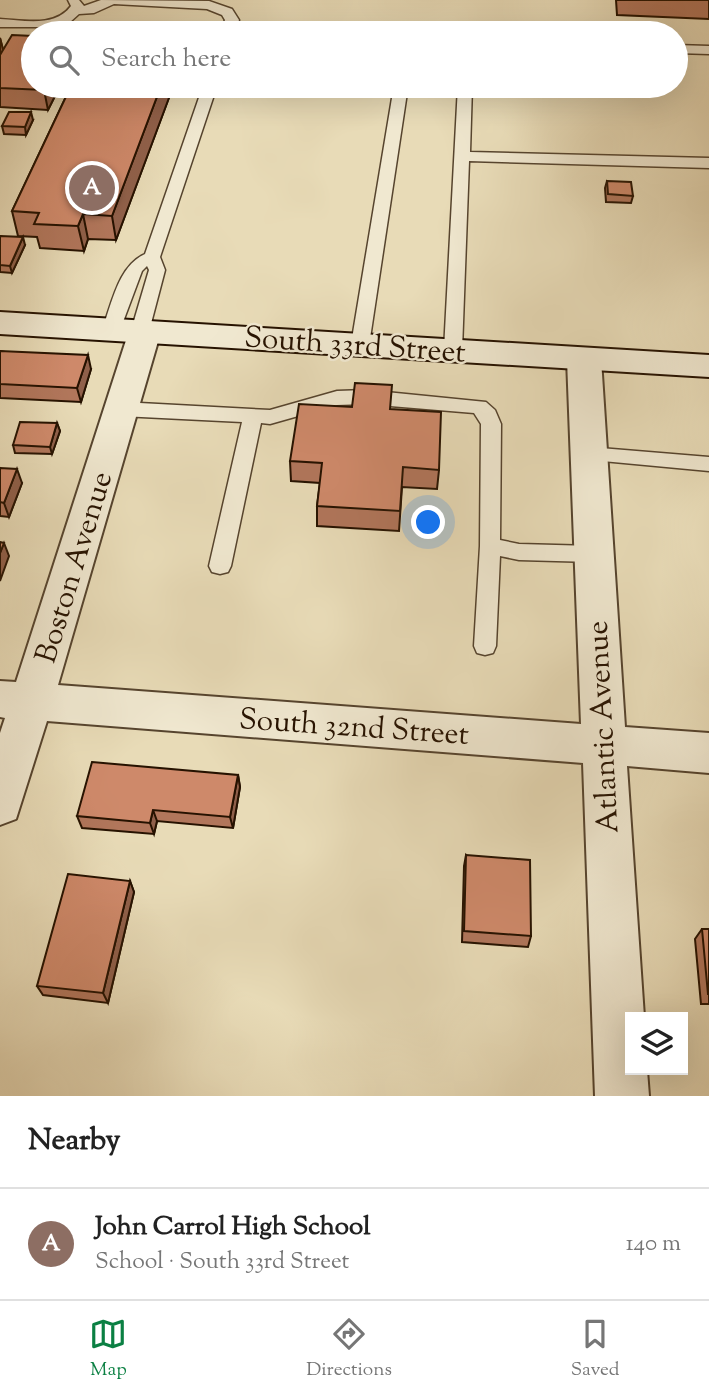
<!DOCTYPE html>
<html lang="en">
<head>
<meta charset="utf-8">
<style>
	body { margin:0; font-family:"Sorts Mill Goudy",serif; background:#f2f2f2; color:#222 }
	.controls { position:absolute; right:21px; bottom:21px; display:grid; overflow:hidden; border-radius:0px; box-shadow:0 7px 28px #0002 }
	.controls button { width:63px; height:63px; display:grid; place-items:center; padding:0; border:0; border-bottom:2px solid #e0e0e0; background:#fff; color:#222; font:35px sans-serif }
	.you { position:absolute; left:429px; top:523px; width:24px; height:24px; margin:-18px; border:5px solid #fff; border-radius:50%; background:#1a73e8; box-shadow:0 0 0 10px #1a73e833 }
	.badge { display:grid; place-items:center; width:46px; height:46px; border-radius:50%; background:#0b8043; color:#fff; font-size:23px; font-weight:700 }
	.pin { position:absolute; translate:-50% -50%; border:4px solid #fff; box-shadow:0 2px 7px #0006 }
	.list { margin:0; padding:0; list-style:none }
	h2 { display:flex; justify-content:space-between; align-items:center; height:91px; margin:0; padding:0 28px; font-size:30px }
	h2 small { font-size:23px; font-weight:400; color:#767676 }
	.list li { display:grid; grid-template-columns:46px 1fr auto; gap:21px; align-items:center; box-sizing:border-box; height:112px; padding:0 28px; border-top:2px solid #e0e0e0 }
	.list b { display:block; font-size:26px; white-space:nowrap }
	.list p { margin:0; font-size:23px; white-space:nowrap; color:#767676 }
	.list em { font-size:23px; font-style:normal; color:#767676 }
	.icon { flex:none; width:38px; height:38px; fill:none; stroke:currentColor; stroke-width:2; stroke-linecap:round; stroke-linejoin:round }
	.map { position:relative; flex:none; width:709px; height:1096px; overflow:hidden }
	.search { position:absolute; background:#fff; box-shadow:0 7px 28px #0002; left:21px; right:21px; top:21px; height:77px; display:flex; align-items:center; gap:18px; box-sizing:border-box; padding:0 24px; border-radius:38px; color:#767676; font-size:26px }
	.sheet { height:203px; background:#fff }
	nav { display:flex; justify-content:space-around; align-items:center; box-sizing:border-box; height:98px; border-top:2px solid #e0e0e0; background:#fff; font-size:19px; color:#767676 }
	nav a { display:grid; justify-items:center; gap:4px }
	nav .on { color:#0b8043 }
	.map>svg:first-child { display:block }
</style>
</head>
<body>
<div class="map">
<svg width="709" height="1096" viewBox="0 0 709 1096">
	<rect width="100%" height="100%" fill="#e8dbb7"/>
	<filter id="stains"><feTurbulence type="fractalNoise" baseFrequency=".00286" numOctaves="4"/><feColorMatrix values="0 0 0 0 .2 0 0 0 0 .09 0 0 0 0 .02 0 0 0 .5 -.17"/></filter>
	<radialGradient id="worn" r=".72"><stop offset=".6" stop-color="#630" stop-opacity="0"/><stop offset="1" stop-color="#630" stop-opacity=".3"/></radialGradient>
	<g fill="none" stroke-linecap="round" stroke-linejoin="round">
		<!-- lane casing -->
		<g stroke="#56442e" stroke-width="3">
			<g id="lane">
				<path d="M68,0H79L84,6L101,0L209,1L232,9L239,20L234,33H220L225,20L222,15L207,9L114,4L94,13L79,14L69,23L54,27H0V19C23,20 55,28 71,6Z"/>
				<path d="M676,45L709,46V54L676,53Z"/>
				<path d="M203,86H217L160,257L165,270L149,331L140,337L131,331L149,270L147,266L142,271L120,330L117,334H105L102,330C112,304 118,266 145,254Z"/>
				<path d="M394,86H408L369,345L360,351L351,345Z"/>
				<path d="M458,86H472L470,152L709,158V168L469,161L462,350L453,356L444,350Z"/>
				<path d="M366,390L486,402L495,410L501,424L500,540L519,544L593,546L600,548L604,554L600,560L593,562L519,560L500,556L496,646L493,653L485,655L477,653L474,646L480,546L481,424L474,413L366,404L337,405L270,424L261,423L231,566L228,572L220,574L212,572L209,566L242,422L121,416L114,414L112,409L114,404L121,402L270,410L337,391Z"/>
				<path d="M588,447L709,457V471L581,459L578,454L581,449Z"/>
			</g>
		</g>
		<!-- street casing -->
		<g stroke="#56442e" stroke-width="4">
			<path id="street" d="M145,320L157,323L161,331L58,685L581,724L567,359L572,351L584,348L596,351L601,359L625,727L709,733V773L627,766L644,1017H630V1070H647L649,1096H595L583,763L47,721L16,819L0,825V733L5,718L0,717V681L16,682L129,331L133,323Z"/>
		</g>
		<!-- secondary casing -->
		<g stroke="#261200" stroke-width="4">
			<path id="secondary" d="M0,312L709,355V377L0,334Z"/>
		</g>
		<!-- lane -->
		<use href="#lane" fill="#f0e8d0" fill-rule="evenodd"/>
		<!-- street -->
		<use href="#street" fill="#f0e8d0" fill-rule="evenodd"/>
		<!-- secondary -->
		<use href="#secondary" fill="#f0e8d0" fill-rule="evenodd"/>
	</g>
	<!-- wall -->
	<g fill="#b1765b" stroke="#261200" stroke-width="2">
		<path d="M616,0H709V19L617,15Z"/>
		<path d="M0,38L3,50L33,86H60L48,110L0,107Z"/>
		<path d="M71,86H180L176,96L170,95L116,240L88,239L84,251L40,248L37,237L18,236L12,211Z"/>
		<path d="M33,120L26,135L4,134L2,126Z"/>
		<path d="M607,181L633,196L631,203L606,202L605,188Z"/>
		<path d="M0,236L25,245L12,273L0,272Z"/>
		<path d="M0,351L91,369L81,402L0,398Z"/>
		<path d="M391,410L439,470L437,489L402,487L399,531L317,526V506L320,483L291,481L290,461Z"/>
		<path d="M57,423L60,431L52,454L15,453L13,445Z"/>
		<path d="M0,468L22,483L9,517L0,516Z"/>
		<path d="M238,775L240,787L233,828L157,821L154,834L82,828L77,816Z"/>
		<path d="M466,855L531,936L528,947L462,942L464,866Z"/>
		<path d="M130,881L134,892L108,1003L43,995L37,986Z"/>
		<path d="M702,929H709V1004H701L695,939Z"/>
	</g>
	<!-- shaded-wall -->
	<g fill="#90604a" stroke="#261200" stroke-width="2">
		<path d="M0,38L4,53L0,59Z"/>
		<path d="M46,86H60L48,110L44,90Z"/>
		<path d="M161,86H168L170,95L116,240L112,216Z"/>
		<path d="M175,86H180L176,96Z"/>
		<path d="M31,112L33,120L26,135L25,127Z"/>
		<path d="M83,214L88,239L84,251L78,226Z"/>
		<path d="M23,237L25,245L12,273L10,266Z"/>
		<path d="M88,355L91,369L81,402L77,388Z"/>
		<path d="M57,423L60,431L52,454L50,447Z"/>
		<path d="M17,469L22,483L9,517L4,503Z"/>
		<path d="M4,543L9,556L0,581V553Z"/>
		<path d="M238,775L240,787L233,828L230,817Z"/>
		<path d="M153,810L157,821L154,834L150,823Z"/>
		<path d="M130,881L134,892L108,1003L103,993Z"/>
	</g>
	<!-- building -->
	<g fill="#ce896a" stroke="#261200" stroke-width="2">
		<path d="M100,24L172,28L170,33H96Z"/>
		<path d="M12,35L33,36V86H46L44,90L0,88V55Z"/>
		<path d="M71,86H161L112,216L83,214L78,226L34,224L39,213L12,211Z"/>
		<path d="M9,112H31L25,127L2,126Z"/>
		<path d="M607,181L631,182L633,196L608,194Z"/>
		<path d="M0,236L23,237L10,266L0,265Z"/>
		<path d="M0,351L88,355L77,388L0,384Z"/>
		<path d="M355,383L392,385L390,409L441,412L439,470L403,467L400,511L317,506L322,463L290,461L299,404L352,407Z"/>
		<path d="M20,422L57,423L50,447L13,445Z"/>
		<path d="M0,468L17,469L4,503L0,502Z"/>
		<path d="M0,542L4,543L0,553Z"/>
		<path d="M92,762L238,775L230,817L153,810L150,823L77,816Z"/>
		<path d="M466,855L530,860L531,936L464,931Z"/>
		<path d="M68,874L130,881L103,993L37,986Z"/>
		<path d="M702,929H709V994H708Z"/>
	</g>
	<g text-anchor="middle" stroke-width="5" stroke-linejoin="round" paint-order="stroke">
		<!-- street labels -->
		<g font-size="30" fill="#261200" stroke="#f0e8d0">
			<text transform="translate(355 344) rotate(4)" y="10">South 33rd Street</text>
			<text transform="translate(73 567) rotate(-73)" y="10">Boston Avenue</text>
			<text transform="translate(354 726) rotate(4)" y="10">South 32nd Street</text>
			<text transform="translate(602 727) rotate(-93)" y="10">Atlantic Avenue</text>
		</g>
	</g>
	<rect width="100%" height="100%" filter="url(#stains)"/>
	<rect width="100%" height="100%" fill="url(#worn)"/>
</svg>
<div class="controls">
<button><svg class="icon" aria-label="layers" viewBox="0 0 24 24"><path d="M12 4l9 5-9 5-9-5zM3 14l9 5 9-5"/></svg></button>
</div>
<div class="you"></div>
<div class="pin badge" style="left:92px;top:188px;background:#8d6e63">A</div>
<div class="search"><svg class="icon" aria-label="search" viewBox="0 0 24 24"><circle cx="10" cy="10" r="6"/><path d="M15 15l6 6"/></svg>Search here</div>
</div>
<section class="sheet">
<h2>Nearby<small></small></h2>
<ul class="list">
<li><span class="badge" style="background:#8d6e63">A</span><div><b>John Carrol High School</b><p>School · South 33rd Street</p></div><em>140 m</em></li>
</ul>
</section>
<nav>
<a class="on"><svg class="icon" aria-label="map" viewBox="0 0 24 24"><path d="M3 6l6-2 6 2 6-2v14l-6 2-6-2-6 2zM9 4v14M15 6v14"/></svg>Map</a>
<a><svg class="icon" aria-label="directions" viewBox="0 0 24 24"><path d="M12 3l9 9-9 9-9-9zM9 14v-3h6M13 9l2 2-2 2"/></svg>Directions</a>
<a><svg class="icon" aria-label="saved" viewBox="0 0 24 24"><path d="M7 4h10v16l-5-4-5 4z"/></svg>Saved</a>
</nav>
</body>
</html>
